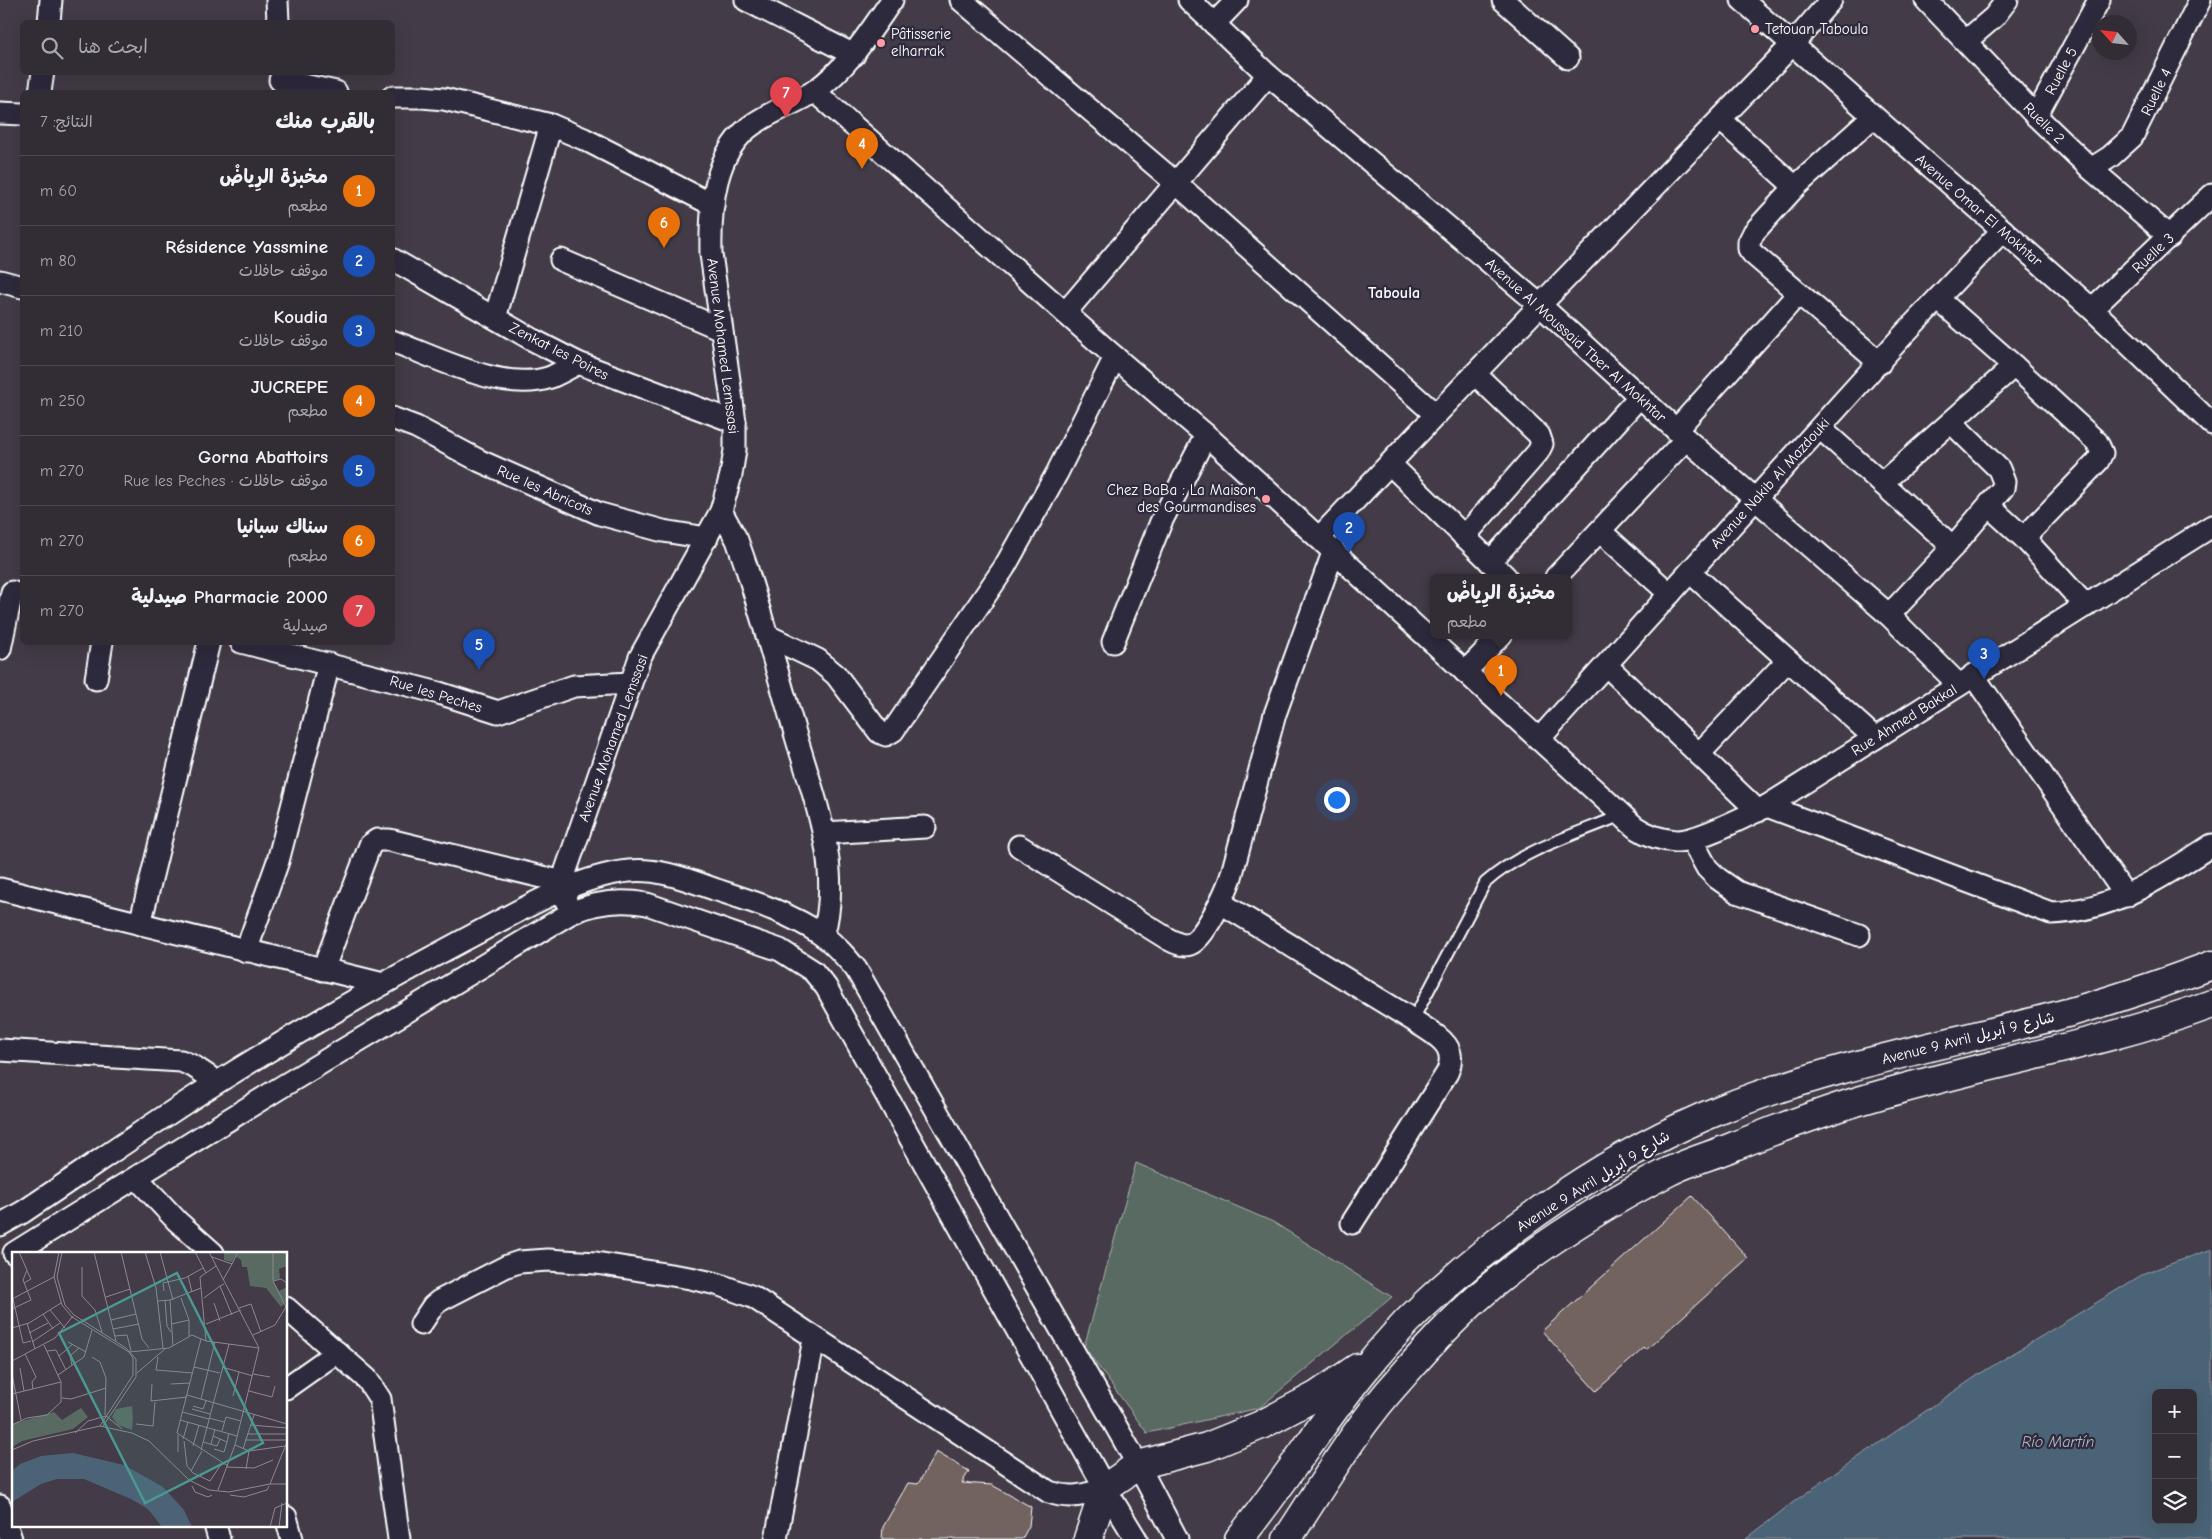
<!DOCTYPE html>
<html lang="ar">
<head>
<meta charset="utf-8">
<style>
	body { margin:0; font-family:"Comic Neue","Playpen Sans Arabic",sans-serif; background:#3d3841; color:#f1f3f6; direction:rtl }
	.controls { position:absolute; right:15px; bottom:15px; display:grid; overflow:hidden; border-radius:8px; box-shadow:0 5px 20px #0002 }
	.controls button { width:45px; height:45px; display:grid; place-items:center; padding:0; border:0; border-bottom:1px solid #4d4850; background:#322c35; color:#f1f3f6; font:25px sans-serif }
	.compass { position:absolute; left:2092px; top:15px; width:45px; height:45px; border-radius:50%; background:#322c35; box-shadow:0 5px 20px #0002; rotate:297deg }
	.you { position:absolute; left:1336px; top:799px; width:18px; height:18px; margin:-12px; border:4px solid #fff; border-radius:50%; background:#1a73e8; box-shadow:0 0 0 8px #1a73e833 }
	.badge { display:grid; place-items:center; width:32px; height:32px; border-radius:50%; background:#bca0f2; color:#fff; font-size:16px; font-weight:700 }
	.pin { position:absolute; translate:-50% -41px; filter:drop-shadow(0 1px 2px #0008) }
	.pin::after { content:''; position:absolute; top:26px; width:18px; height:15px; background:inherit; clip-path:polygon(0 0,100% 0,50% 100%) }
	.popup { position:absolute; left:1430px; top:574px; width:142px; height:65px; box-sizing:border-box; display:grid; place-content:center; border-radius:8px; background:#322c35; filter:drop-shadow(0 1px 4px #0005); font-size:16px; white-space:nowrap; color:#a8a7ad }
	.popup b { font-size:19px; color:#f1f3f6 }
	.popup::after { content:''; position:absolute; left:50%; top:100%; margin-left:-10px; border:10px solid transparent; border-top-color:#322c35 }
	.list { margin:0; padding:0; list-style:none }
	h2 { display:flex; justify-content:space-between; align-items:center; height:65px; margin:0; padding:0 20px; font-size:21px }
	h2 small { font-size:16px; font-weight:400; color:#a8a7ad }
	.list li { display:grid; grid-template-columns:32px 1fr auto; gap:15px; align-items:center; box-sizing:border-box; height:70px; padding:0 20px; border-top:1px solid #4d4850 }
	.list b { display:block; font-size:19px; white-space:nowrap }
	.list p { margin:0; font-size:16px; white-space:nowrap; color:#a8a7ad }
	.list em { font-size:16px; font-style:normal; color:#a8a7ad }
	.icon { flex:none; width:28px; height:28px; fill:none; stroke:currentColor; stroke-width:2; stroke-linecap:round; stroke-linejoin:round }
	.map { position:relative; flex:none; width:2212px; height:1539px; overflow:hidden; direction:ltr }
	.search { position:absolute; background:#322c35; box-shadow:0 5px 20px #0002; left:20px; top:20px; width:375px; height:55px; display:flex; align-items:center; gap:12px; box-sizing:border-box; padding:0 18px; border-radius:8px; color:#a8a7ad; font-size:19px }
	.panel { position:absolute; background:#322c35; box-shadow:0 5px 20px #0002; left:20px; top:90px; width:375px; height:555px; border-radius:8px; direction:rtl }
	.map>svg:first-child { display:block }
</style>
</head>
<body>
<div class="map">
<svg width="2212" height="1539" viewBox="0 0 2212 1539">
	<rect width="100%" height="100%" fill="#433b47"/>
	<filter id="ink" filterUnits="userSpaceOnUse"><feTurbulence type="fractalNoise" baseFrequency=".02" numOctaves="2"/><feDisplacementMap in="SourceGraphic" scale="10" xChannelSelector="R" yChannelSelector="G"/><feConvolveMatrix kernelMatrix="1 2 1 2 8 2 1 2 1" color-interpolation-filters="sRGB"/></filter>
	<g filter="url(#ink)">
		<!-- green -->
		<path fill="#586a62" stroke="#acb4b0" d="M1136,1163L1273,1222L1392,1297L1259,1408L1147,1433L1084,1347Z"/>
		<!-- water -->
		<path fill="#4c6377" stroke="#94a1ad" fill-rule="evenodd" d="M2212,1249V1539H1746L1796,1500L1981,1373L2145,1273ZM2156,1393H2193V1520H2156Z"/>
		<!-- building -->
		<g fill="#72635f" stroke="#fff">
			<path d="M1692,1196L1748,1258L1646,1350L1644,1348L1596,1391L1542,1331Z"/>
			<path d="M936,1452L969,1471L962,1483L992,1485L1031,1507L1029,1526L1022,1539H882L883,1527L908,1483L918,1484Z"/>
		</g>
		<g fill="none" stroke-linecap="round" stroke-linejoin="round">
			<!-- service casing -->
			<g stroke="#fff" stroke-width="14">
				<path id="service" d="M1413,1020L1485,883C1521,850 1577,834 1622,815"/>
			</g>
			<!-- minor casing -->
			<g stroke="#fff" stroke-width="25">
				<g id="minor">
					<path d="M277,0L278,22"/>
					<path d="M746,0L854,55"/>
					<path d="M961,0L1176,183L1436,415"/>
					<path d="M1189,0L1268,75L1540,305L1686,439L1889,615L1959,685"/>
					<path d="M1503,0L1568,58"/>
					<path d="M1742,0L2092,309L2212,424"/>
					<path d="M1926,0L2036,116L2091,169L2170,237"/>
					<path d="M49,22L51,0"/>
					<path d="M1214,24L1237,0"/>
					<path d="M1966,41L1994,17L2007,0"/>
					<path d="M280,80L336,92"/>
					<path d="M814,91L1115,357L1206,435L1635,827C1647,835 1661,840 1676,841C1697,842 1746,816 1767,806L2212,526"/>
					<path d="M40,92L43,72"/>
					<path d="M392,97H422L444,99L551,125L584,139L713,205"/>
					<path d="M0,113L22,114"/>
					<path d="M2036,116L2099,0"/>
					<path d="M1873,117L1795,187L1754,232L1749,242V249L1753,254L1880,363"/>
					<path d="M1721,120L1795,187"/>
					<path d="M2091,169L2110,157L2132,137L2200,0"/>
					<path d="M392,259L533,340L578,363L735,422"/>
					<path d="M561,260L721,329"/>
					<path d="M0,281L22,287"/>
					<path d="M2092,309L2212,195"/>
					<path d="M1065,313L1268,75"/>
					<path d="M495,318L551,125"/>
					<path d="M392,341C436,357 504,394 551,377C560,373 569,368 578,363"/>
					<path d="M2014,366L2097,442L2102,453L2098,461L2024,538"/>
					<path d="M392,418L416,427L480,461L600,514L663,531L707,538"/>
					<path d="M1820,428L1953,547"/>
					<path d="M1676,430L1798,294"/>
					<path d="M1390,464L1506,577"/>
					<path d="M1882,483L2014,366L1938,299"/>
					<path d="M1989,506L2024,538L2086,606"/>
					<path d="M721,511L737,540L746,566C763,621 779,677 795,733C814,798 843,868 823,936"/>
					<path d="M1600,531L1670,594"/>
					<path d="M1320,537L1540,305L1791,46L1831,0"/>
					<path d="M1464,537L1538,452L1542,444L1539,435L1475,374"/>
					<path d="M1490,562L1640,396"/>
					<path d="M1690,572L1875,738"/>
					<path d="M1556,577L1686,439"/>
					<path d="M1889,615L1953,547L2003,488L2004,482L1999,469L1951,422"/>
					<path d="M768,636L818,660L836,675L879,732L886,735L893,731L1004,568L1057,473L1115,357"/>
					<path d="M241,642L439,693L498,712L574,686L630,683"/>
					<path d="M1113,642L1161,522L1206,435"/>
					<path d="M0,649L12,592"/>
					<path d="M1606,665L1758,811"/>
					<path d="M1465,672L1501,635"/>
					<path d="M1973,675L2126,896"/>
					<path d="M96,679L102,642"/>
					<path d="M1539,739L1905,333L2003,230"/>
					<path d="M1699,754L1788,660"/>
					<path d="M1767,806L2051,913C2113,911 2162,877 2212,845"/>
					<path d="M824,833L925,827"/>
					<path d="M1691,839L1707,868L1717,878L1737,892L1859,935"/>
					<path d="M1019,846L1168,939C1174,942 1183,947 1190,944C1205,938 1226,892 1231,877L1275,714L1334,550"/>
					<path d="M0,889L383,984"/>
					<path d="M566,901L563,882L566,870L640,657L721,511L731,475L735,450V422L711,254C710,209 713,150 755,123C774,110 797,103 816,90C849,66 869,33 892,0"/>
					<path d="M1221,903L1413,1020C1434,1035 1460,1044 1447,1073L1352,1223"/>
					<path d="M140,924L209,642"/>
					<path d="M246,951L278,861L329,664"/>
					<path d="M323,970L370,845L377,840H389L563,882"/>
					<path d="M0,1050L181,1061L193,1066L217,1082"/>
					<path d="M137,1178L177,1221L213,1253"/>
					<path d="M0,1225L23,1212C88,1169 152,1123 218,1082C298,1032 379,985 462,941C510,916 575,876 629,871C660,868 688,880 717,890C754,902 790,913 822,935C836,945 846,957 856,969L1138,1465L1177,1539"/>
					<path d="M14,1253L278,1089L569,914C594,902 619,899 647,904L780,950L813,971L826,987L1105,1488L1136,1539"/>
					<path d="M286,1308L367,1379L380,1399L399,1539"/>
					<path d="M421,1324L433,1306L439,1301L507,1266L519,1262L548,1260L596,1263L690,1278L717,1284L753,1297L1049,1492C1069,1499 1085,1496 1105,1488"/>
					<path d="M286,1388L337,1352"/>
					<path d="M0,1506L11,1539"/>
					<path d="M286,1517L292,1539"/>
					<path d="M215,1525L219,1539"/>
					<path d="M776,1539L814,1339"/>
				</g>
			</g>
			<!-- trunk casing -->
			<g stroke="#fff" stroke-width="31">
				<g id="trunk">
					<path d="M1088,1539L1105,1488L1138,1465L1207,1447L1261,1425L1316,1396L1357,1368"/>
					<path d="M1239,1539C1301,1462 1351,1373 1424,1305C1508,1226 1615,1152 1722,1109C1829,1066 1945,1045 2056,1016C2108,1002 2161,984 2212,965"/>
					<path d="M1287,1539C1323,1485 1355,1428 1399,1380C1430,1344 1464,1307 1501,1278C1553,1237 1611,1201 1670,1171C1688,1162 1709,1156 1727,1149C1774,1130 1820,1112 1869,1098C1983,1064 2101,1045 2212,1004"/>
				</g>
			</g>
			<!-- service -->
			<use href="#service" stroke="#2f2a3d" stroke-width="10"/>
			<!-- minor -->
			<use href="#minor" stroke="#2f2a3d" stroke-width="21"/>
			<!-- trunk -->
			<use href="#trunk" stroke="#2f2a3d" stroke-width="28"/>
		</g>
	</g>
	<!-- markers -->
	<g fill="#ff9aa2" stroke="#2f2a3d" stroke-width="2">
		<circle cx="1755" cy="29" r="5"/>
		<circle cx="881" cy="43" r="5"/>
		<circle cx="1266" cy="499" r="5"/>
	</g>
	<g text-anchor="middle" stroke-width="4.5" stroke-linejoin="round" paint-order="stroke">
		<!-- poi labels -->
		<g font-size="15" fill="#fff" stroke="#2f2a3d" text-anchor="start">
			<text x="1765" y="34">Tetouan Taboula</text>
			<text x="891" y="39">Pâtisserie<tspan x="891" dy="17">elharrak</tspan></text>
			<text x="1256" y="495" text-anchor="end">Chez BaBa : La Maison<tspan x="1256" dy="17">des Gourmandises</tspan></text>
		</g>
		<!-- street labels -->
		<g font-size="15" fill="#fff" stroke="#2f2a3d">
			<text transform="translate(2061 71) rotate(-62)" y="5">Ruelle 5</text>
			<text transform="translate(2156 92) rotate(-64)" y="5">Ruelle 4</text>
			<text transform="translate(2044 123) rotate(45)" y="5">Ruelle 2</text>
			<text transform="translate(1979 210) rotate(41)" y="5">Avenue Omar El Mokhtar</text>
			<text transform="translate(2153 253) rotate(-43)" y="5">Ruelle 3</text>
			<text transform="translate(1576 340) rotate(42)" y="5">Avenue Al Moussaid Tber Al Mokhtar</text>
			<text transform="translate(723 346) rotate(83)" y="5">Avenue Mohamed Lemssasi</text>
			<text transform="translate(559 351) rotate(27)" y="5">Zenkat les Poires</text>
			<text transform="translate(1770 483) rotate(-48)" y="5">Avenue Nakib Al Mazdouki</text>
			<text transform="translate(545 490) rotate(24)" y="5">Rue les Abricots</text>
			<text transform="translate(436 694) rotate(17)" y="5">Rue les Peches</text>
			<text transform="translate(1904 720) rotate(-32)" y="5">Rue Ahmed Bakkal</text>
			<text transform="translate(613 738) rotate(-70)" y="5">Avenue Mohamed Lemssasi</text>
			<text transform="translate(1968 1038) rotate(-14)" y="5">Avenue 9 Avril شارع 9 أبريل</text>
			<text transform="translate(1593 1181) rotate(-32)" y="5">Avenue 9 Avril شارع 9 أبريل</text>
		</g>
		<!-- neighbourhood labels -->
		<g font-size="16" font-weight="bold" fill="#fff" stroke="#2f2a3d">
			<text x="1394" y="298">Taboula</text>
		</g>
		<!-- water labels -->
		<g font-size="16" font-style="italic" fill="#aeb9c2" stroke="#2f2a3d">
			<text x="2058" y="1447">Río Martín</text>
		</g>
	</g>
	<!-- overview -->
	<g transform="translate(12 1252)">
		<rect width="275" height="275" fill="#433b47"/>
		<path d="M212,0H275V14L267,17L268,26L261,29L267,39L275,35V49L269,55L254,36L238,34L235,15H230L229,8L223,4L220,10L212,8ZM120,154L121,166L120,178L106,173L100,165L104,157ZM69,156L76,165L61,177L10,189L0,195V172L42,160L50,168Z" fill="#586a62"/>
		<path d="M61,201L112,213L151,235L172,258L180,275H150L136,257L119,247L72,227H45L29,232L0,250V219L8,212L29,204Z" fill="#4c6377"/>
		<path fill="none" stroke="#8e8991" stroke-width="1" d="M47,0L42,25L50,53L60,65L117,100L121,106V123L88,174M50,0L45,25L53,53L62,63L114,96L124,107V125L91,174M82,0L104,89M109,0L130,87L137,96M133,0L144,36L151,96M148,0L161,48M183,0L194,21M197,0L247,96L223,193L206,238M261,0V28M200,5L220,12L226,0M70,15V44L83,58L90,80M176,24L180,40M211,28L220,12M12,31L19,27L15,19M212,32L208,34L220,63M189,36L188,25L204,14M152,39L151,31L173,26L191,16M94,45L118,37M169,46L177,68V84M192,46L208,34M0,47L42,25M1,47L11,91L19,89M153,48L155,74L159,80M158,48L189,36L194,89M146,49L158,48L161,94M202,51L208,69M274,55L261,29L269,27L275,31M227,56L239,52L249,80M0,57L19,48L11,28L15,18L7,0M38,58L53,76M31,62L41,77M99,68L124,62M15,71L23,97M160,72L177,68M194,72L229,58M0,76L17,71L49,51M101,77L127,72M17,81L36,71M241,83L263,73L275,53M103,84L115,83L119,99M189,87L165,181L216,214M20,90L48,71M56,90L74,100M35,99L44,98L54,118M117,100L157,96L180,83L194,89L247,96M13,102L24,125L20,130L21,137M47,104L61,92M80,105L88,110L94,126L93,163M146,105L144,118L181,121M0,109L43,86L61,64M60,113L58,104L67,96M182,115L208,121M210,115L241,124M8,116L12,139M125,121L153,97M0,122L9,168M241,122L258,125M46,123L72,105L80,78M140,132L139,149L175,145M159,132L178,131M237,139L260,145L263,134M0,142L49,130M175,143L275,172M221,144L227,120M50,146L59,147L94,136M189,147L203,90M181,154L191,157L194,149M180,157L198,162M170,160L197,167M197,166L212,170M168,168L225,184M124,172L141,174L143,150M0,173L15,166L35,163L49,150V130L32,93M238,173L275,176M210,179L214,165L229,169M63,181L76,169L94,164L110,177M235,182H275M201,184L215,190L217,181M171,187L176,170M233,188H275M172,189L175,214L181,221L198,229L210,211M191,190L205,194L208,187M199,192L203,177M223,193L237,199L273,194M181,194L187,173M202,197L212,200L215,190M231,197L242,163M0,198L21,189L88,174L120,181L137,189L177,228L197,238L217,240L258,232H275M189,198L217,92M166,200V183M215,215L242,216L261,208M234,217L237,199M179,219L190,199M258,232L275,190M180,234L183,240L196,245L200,243M218,243L232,245L255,238L257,234M258,275L263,256L275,251M267,275L270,251"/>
		<path fill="#4b9892" fill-opacity="0.15" stroke="#4b9892" stroke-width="2.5" d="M165,21L251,191L133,251L47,81Z"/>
		<rect width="275" height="275" fill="none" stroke="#fff" stroke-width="2.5"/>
	</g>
</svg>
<div class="controls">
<button>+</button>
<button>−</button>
<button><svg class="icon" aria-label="layers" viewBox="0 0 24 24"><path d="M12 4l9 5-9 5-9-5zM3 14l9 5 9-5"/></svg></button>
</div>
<svg class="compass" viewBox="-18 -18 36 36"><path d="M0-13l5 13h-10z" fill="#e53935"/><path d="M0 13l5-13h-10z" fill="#a8a7ad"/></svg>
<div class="you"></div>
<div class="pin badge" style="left:1501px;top:696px;background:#e8710a">1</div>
<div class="popup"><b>مخبزة الرِياضْ</b>مطعم</div>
<div class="pin badge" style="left:1349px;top:553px;background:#1a4fb4">2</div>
<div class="pin badge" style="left:1984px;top:679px;background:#1a4fb4">3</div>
<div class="pin badge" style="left:862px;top:169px;background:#e8710a">4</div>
<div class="pin badge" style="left:479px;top:670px;background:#1a4fb4">5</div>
<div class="pin badge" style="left:664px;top:248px;background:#e8710a">6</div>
<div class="pin badge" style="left:786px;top:118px;background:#e0444e">7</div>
<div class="search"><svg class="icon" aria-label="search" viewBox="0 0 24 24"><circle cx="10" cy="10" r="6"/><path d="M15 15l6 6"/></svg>ابحث هنا</div>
<section class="panel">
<h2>بالقرب منك<small>النتائج: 7</small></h2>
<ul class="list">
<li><span class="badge" style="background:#e8710a">1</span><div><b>مخبزة الرِياضْ</b><p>مطعم</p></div><em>60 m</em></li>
<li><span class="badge" style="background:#1a4fb4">2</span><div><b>Résidence Yassmine</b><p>موقف حافلات</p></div><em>80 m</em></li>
<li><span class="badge" style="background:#1a4fb4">3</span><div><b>Koudia</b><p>موقف حافلات</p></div><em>210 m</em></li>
<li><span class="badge" style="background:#e8710a">4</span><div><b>JUCREPE</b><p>مطعم</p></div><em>250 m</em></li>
<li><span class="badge" style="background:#1a4fb4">5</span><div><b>Gorna Abattoirs</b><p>موقف حافلات · Rue les Peches</p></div><em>270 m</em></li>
<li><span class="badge" style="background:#e8710a">6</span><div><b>سناك سبانيا</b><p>مطعم</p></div><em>270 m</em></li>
<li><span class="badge" style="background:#e0444e">7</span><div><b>Pharmacie 2000 صيدلية</b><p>صيدلية</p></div><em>270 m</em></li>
</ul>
</section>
</div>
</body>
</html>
